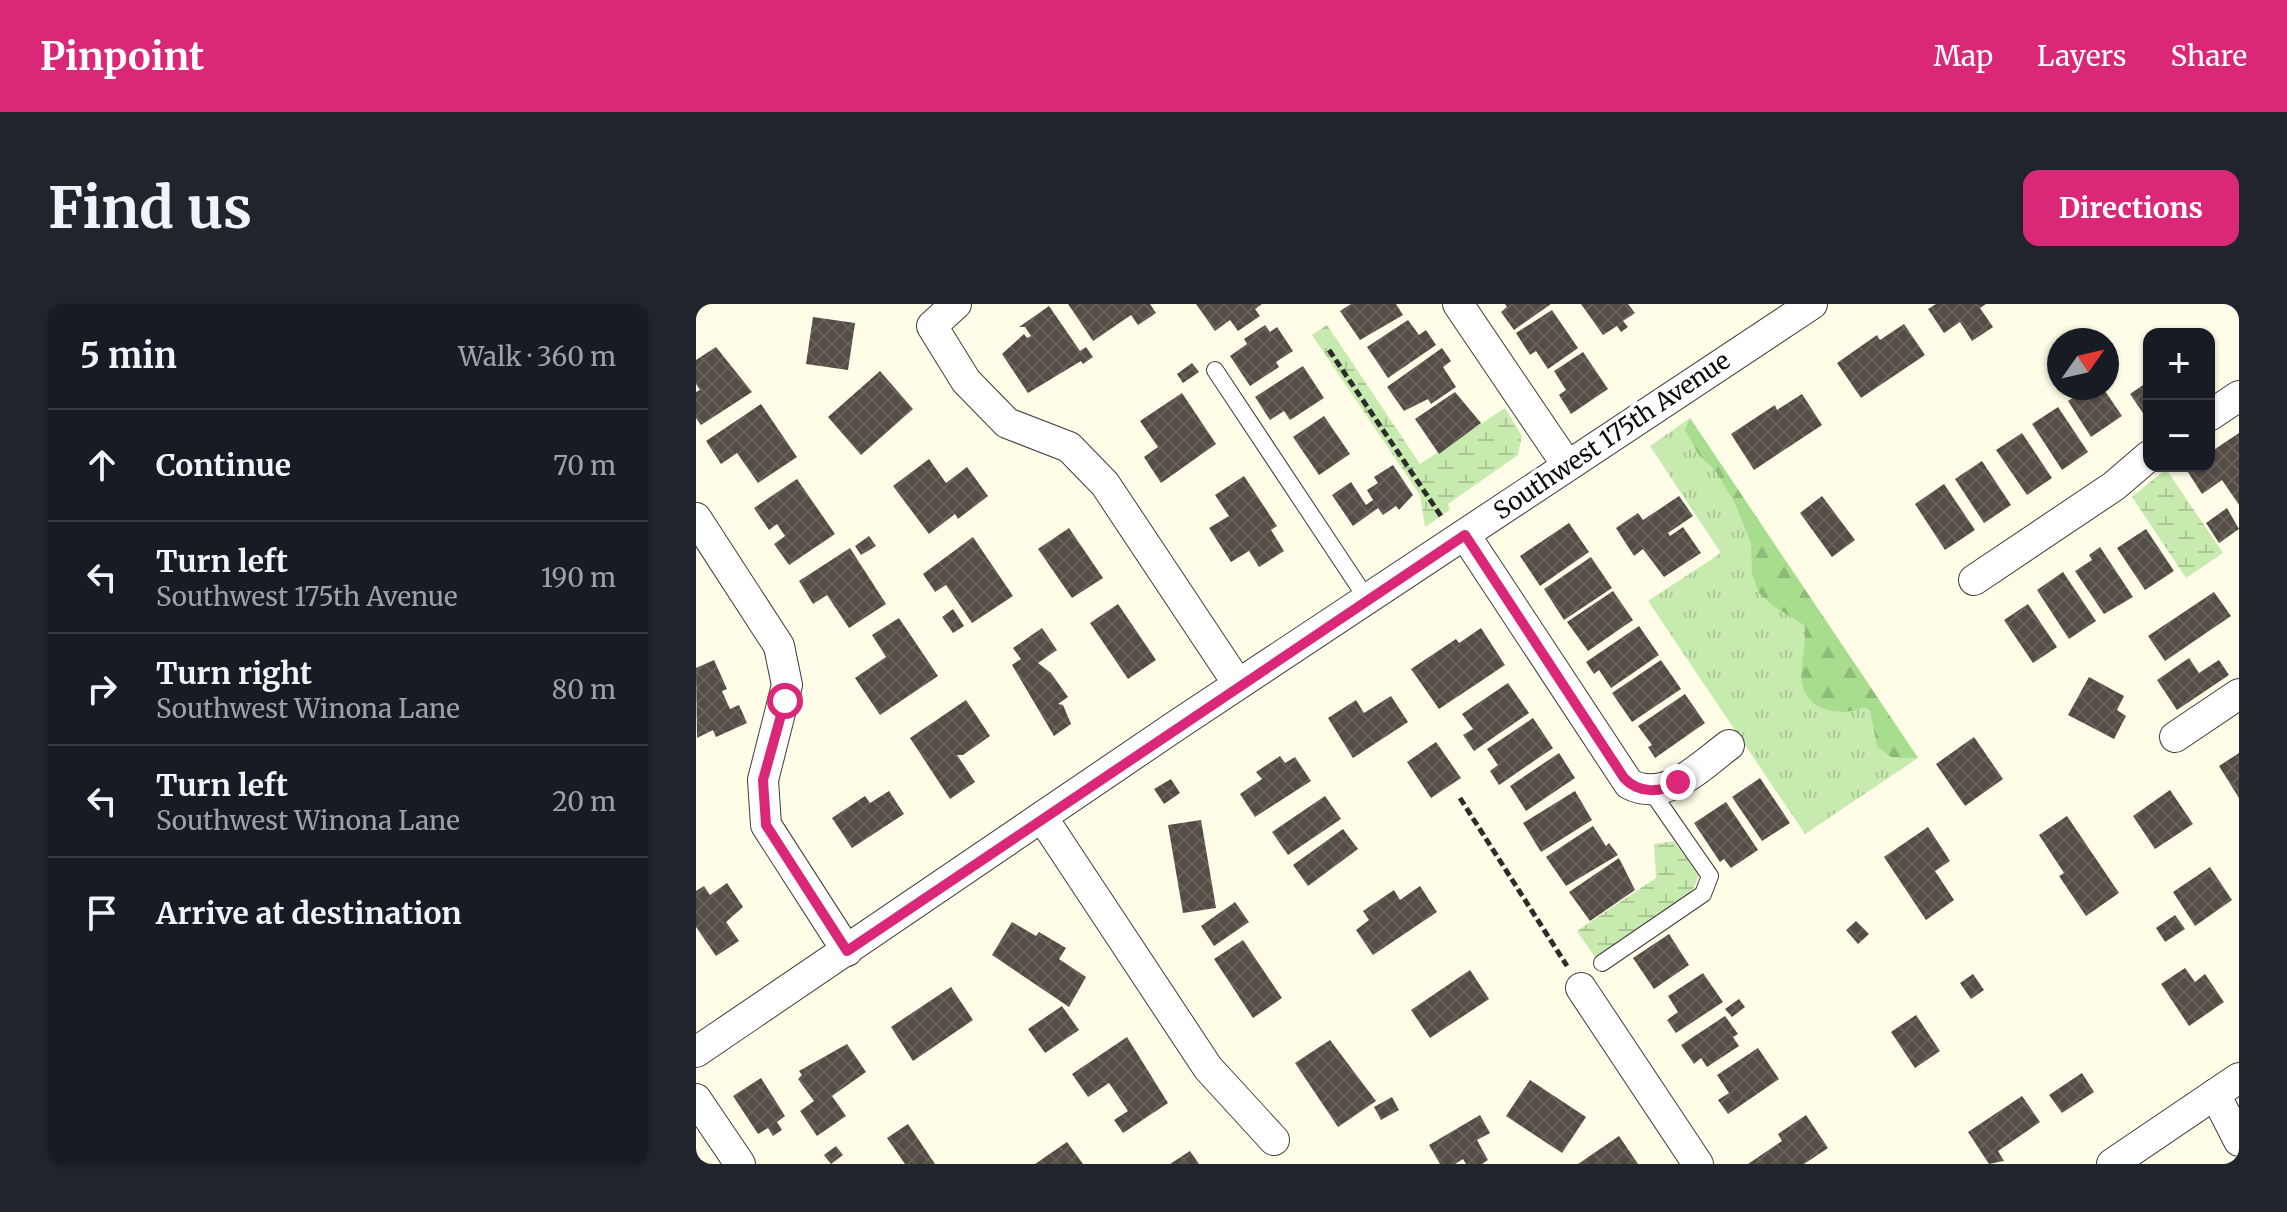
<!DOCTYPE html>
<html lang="en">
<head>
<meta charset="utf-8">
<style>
	body { margin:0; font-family:Merriweather,serif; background:#20242c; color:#f1f3f6 }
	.controls { position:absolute; right:24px; top:24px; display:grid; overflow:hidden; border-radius:16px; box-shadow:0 2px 6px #0004 }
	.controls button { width:72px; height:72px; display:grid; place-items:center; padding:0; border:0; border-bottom:2px solid #363941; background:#171b24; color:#f1f3f6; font:40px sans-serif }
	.compass { position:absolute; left:1351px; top:24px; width:72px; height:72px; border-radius:50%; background:#171b24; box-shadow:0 2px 6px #0004; rotate:56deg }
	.stop { position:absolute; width:24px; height:24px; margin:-18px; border:6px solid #db2777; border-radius:50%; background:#fff }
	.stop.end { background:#db2777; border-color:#fff; box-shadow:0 2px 8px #0008 }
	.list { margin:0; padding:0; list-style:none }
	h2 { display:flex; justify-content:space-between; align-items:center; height:104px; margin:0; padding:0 32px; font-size:34px }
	h2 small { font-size:26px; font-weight:400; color:#9ea1a6 }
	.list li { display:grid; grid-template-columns:52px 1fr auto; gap:24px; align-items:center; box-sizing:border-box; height:112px; padding:0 32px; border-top:2px solid #363941 }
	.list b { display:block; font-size:30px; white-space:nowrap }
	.list p { margin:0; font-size:26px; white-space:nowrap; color:#9ea1a6 }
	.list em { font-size:26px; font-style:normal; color:#9ea1a6 }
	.icon { flex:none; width:44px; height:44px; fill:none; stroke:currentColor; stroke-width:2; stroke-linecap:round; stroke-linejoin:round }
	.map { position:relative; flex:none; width:1543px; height:860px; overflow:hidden; border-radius:16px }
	header { display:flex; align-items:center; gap:48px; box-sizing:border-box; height:112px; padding:0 40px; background:#db2777; color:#fff }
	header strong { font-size:38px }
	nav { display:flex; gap:44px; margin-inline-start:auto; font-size:28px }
	.intro { display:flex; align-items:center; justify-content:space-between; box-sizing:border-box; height:192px; padding:0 48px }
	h1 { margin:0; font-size:56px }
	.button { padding:20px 36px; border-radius:16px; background:#db2777; color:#fff; font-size:28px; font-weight:700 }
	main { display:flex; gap:48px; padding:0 48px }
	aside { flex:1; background:#171b24; border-radius:16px; box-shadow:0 2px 6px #0004 }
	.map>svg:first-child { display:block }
</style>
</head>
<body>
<header>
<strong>Pinpoint</strong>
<nav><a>Map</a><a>Layers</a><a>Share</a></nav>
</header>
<div class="intro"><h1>Find us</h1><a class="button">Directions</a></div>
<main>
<aside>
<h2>5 min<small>Walk · 360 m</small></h2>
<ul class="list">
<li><svg class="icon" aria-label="ahead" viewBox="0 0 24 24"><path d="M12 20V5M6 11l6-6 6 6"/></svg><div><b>Continue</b></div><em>70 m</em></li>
<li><svg class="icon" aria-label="left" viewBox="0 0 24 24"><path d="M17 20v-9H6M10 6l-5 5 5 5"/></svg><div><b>Turn left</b><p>Southwest 175th Avenue</p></div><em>190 m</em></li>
<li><svg class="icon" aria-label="right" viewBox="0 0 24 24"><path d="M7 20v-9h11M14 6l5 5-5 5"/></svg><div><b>Turn right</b><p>Southwest Winona Lane</p></div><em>80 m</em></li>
<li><svg class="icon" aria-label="left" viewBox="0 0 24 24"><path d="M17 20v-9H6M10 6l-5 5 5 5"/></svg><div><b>Turn left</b><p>Southwest Winona Lane</p></div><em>20 m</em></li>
<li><svg class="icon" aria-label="arrive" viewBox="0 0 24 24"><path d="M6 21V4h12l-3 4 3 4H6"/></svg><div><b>Arrive at destination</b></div></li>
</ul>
</aside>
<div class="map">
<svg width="1543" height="860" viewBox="0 0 1543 860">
	<defs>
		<pattern id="grass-tufts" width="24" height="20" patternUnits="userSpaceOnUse" patternTransform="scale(2)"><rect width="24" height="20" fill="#c7ebaf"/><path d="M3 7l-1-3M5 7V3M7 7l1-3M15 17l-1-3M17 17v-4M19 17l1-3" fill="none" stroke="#aac895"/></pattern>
		<pattern id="forest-firs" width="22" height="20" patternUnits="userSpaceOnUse" patternTransform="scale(2)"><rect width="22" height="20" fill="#a7dd8d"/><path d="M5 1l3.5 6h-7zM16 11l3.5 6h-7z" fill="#8ebc78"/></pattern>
		<pattern id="wetland-marsh" width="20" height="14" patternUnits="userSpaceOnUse" patternTransform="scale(2)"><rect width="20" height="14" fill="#c7ebaf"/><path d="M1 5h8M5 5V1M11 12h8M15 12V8" fill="none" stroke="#aac895"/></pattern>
		<pattern id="building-cross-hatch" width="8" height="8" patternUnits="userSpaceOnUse" patternTransform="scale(2)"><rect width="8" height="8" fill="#534d46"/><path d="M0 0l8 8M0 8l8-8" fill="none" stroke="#67625c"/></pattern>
	</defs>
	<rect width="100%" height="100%" fill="#fffde7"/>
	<!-- grass -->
	<path fill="url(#grass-tufts)" d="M994,114L1222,454L1109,530L952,297L1025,249L954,142Z"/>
	<!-- forest -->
	<path fill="url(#forest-firs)" d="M994,114L1222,454L1195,453L1181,442L1174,406L1168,403C1147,413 1111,408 1106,379C1103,360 1112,341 1108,321L1077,302L1063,289L1056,270L1055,239L1039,199L1019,166L1003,151L989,126Z"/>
	<!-- wetland -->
	<g fill="url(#wetland-marsh)">
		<path d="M631,21L724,160L809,104L826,132L822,151L752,200L754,206L729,223L724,191L616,31Z"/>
		<path d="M1470,165L1527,249L1490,274L1436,193Z"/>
		<path d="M978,537L1002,571C1002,599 925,640 901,656L881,627L960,574L958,540Z"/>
	</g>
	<!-- building -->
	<g fill="url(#building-cross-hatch)">
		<path d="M372,0H454L460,9L442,21L435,11L397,37Z"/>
		<path d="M500,0H566L559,5L564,12L542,27L534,16L519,27Z"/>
		<path d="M655,0H700L707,11L664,36L644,7Z"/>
		<path d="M809,0H855L818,26L805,8L811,3Z"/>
		<path d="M885,0H932L939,9L927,17L932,23L925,28L921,22L907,31Z"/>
		<path d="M1240,0H1290L1284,4L1297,23L1276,37L1264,18L1248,29L1232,5Z"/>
		<path d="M353,2L384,47L390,43L397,53L387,60L385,57L332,89L306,50L328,30L331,34L335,32L329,23H323Z"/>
		<path d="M856,6L882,44L852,65L840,47L834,51L820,29Z"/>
		<path d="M117,13L159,19L152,66L110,60Z"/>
		<path d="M712,16L723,31L730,26L740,41L692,74L671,43Z"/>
		<path d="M1208,20L1229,51L1165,94L1141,59L1181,31L1184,36Z"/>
		<path d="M569,21L574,28L581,23L597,47L580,58L583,63L554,82L534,52L551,40L548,35Z"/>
		<path d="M20,43L56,88L5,121L0,114V88L4,86L0,80V56Z"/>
		<path d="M746,44L755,57L747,63L760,83L735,100L732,95L708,107L691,83Z"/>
		<path d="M887,48L912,85L875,110L863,91L870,86L858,67Z"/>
		<path d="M496,59L503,68L487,79L481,70Z"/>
		<path d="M607,62L628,94L594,116L588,107L574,116L559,93Z"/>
		<path d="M184,67L217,105L165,151L132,113Z"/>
		<path d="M1453,77V118L1434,90Z"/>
		<path d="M1391,84H1407L1426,112L1395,133L1372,97Z"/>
		<path d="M759,88L785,119L743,150L719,115Z"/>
		<path d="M486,89L520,140L465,179L448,153L462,143L444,117Z"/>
		<path d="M1106,90L1126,121L1058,166L1035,130L1079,101L1081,106Z"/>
		<path d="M65,100L101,153L62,179L41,149L25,160L10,137Z"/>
		<path d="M1362,103L1392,148L1366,166L1336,120Z"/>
		<path d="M628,112L654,150L623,171L597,133Z"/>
		<path d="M1326,129L1356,174L1331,191L1300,146Z"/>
		<path d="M1543,129V201L1526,176L1506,190L1490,165L1513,162V149Z"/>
		<path d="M233,155L250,179L271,163L292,192L262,215L259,210L233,230L197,182Z"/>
		<path d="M1286,157L1315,201L1288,219L1259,175Z"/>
		<path d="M697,161L717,191L703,206L700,202L687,211L682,204L657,222L636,191L655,178L670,201L677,196L671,186L682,179L678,173Z"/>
		<path d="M548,172L581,222L575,226L588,247L563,263L553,247L535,258L513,224L533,212L519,191Z"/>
		<path d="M101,175L139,230L93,261L78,240L89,232L81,220L73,226L58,204Z"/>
		<path d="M1248,180L1279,226L1249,246L1219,200Z"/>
		<path d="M983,192L997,212L972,229L974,232L987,223L1005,249L968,273L947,245L938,252L920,224L942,209L947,216Z"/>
		<path d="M1126,192L1159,236L1136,253L1104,209Z"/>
		<path d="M1531,204L1543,225L1523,239L1510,219Z"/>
		<path d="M873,219L893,248L844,282L824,252Z"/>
		<path d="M373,224L407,274L376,294L342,245Z"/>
		<path d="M1450,225L1478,267L1449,286L1421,244Z"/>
		<path d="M173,232L180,242L165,251L159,242Z"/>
		<path d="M277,233L317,292L276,319L250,281L239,288L227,270Z"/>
		<path d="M1404,243L1437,293L1408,310L1379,267L1396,256L1393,251Z"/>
		<path d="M154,244L190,300L153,324L131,291L117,300L103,277Z"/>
		<path d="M895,253L916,284L868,316L848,285Z"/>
		<path d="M1367,268L1400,317L1373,335L1341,286Z"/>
		<path d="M917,287L937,316L892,347L871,318Z"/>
		<path d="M1518,288L1535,312L1469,357L1452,332Z"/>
		<path d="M422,300L460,356L432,375L394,319Z"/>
		<path d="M1332,300L1361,343L1337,359L1308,316Z"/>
		<path d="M257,305L268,322L257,329L246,313Z"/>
		<path d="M203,314L242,372L184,411L159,374L190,353L176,331Z"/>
		<path d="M943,322L963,351L915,384L903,366L898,370L890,358Z"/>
		<path d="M346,324L361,346L342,359L355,369L372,393L362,400L367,401L375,420L358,432L316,361L325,355L317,344Z"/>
		<path d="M785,324L809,361L743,405L715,365L760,335L763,339Z"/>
		<path d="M1493,354L1503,369L1523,356L1533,371L1481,406L1461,376Z"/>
		<path d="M18,356L31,385L26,387L34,405L43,401L51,419L20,433L17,426L1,434L0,364Z"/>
		<path d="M965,356L985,385L936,418L916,389Z"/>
		<path d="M1393,373L1428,392L1421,406L1430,412L1418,435L1372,411Z"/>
		<path d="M812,379L833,409L778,447L767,431L777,425L766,410Z"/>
		<path d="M989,390L1009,419L959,454L952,443L956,441L942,422Z"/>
		<path d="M695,392L712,418L657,454L632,414L660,396L668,409Z"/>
		<path d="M270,396L294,432L267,451H261L279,478L254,495L214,434Z"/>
		<path d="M837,414L857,444L803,481L794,467L802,461L791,445Z"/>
		<path d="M1278,433L1307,475L1269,502L1240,460Z"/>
		<path d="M740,438L765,474L735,494L711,458Z"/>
		<path d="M863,449L879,474L830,507L814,482Z"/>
		<path d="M1543,449V494L1523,462Z"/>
		<path d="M584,452L589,459L599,453L615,477L559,513L544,490L566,475L560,468Z"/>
		<path d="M1064,474L1094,519L1066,537L1036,493Z"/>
		<path d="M475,475L484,489L468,500L458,485Z"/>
		<path d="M1474,486L1497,520L1459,545L1437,512Z"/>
		<path d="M193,487L208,510L156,544L136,514L169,492L174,499Z"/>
		<path d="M879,487L896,516L845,548L827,519Z"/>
		<path d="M629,492L645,515L592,551L576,528Z"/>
		<path d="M1030,498L1062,546L1035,564L1028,555L1024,558L998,519Z"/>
		<path d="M1371,512L1423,589L1390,612L1363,572L1368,569L1343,531Z"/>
		<path d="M505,516L520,604L487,609L472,521Z"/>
		<path d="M897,522L910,542L913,539L922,551L870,582L850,553Z"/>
		<path d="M1232,523L1254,557L1239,567L1258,596L1230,616L1188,553Z"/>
		<path d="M647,525L662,545L612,582L597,561Z"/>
		<path d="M923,554L939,586L894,617L873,588Z"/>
		<path d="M1514,563L1536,596L1499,622L1477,588Z"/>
		<path d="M31,579L47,603L30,618L43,637L20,652L0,623V587L8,582L14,591Z"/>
		<path d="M724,582L741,608L677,651L660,626L673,616L667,607L698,586L704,596Z"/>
		<path d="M539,598L553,618L518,642L505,622Z"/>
		<path d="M1479,611L1489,625L1469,638L1460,624Z"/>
		<path d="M1160,617L1173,630L1162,640L1150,626Z"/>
		<path d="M316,618L340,632L343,628L370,644L363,655L390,673L373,703L296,651Z"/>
		<path d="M973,630L993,661L958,685L937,654Z"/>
		<path d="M547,636L586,694L557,714L518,655Z"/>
		<path d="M1489,664L1499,678L1509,670L1528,698L1493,722L1465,680Z"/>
		<path d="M774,666L793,695L734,734L715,706Z"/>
		<path d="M1007,669L1027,698L980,729L971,716L982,708L972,692Z"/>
		<path d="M1277,670L1288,686L1275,695L1264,679Z"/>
		<path d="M255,683L277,716L217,757L195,723Z"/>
		<path d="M1043,695L1049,703L1036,713L1029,705Z"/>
		<path d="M366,702L383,726L349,749L332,725Z"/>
		<path d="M1220,711L1244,747L1219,764L1195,728Z"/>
		<path d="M1029,712L1042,730L1037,733L1043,742L1011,763L1005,754L998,760L985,741Z"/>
		<path d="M431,733L472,799L427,829L418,816L432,807L413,779L392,793L376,770Z"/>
		<path d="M634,736L680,797L642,823L599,759Z"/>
		<path d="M151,740L170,768L136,792L150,812L121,832L104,807L118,797L102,775L106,771L103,767Z"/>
		<path d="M1062,744L1083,775L1032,810L1022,796L1033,789L1021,771Z"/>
		<path d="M1386,769L1398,788L1366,809L1353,791Z"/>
		<path d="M65,774L89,812L81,818L86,826L77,832L72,824L62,830L37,792Z"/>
		<path d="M834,776L890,813L866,849L810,812Z"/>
		<path d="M1326,792L1344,818L1302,847L1308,857L1293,860L1272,828Z"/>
		<path d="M696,793L703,806L685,816L678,803Z"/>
		<path d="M784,811L794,829L781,836L792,856L786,860H770L767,855L759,860H744L733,841Z"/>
		<path d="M1110,811L1132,844L1108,860H1052L1086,837L1082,830Z"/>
		<path d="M212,820L239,860H209L191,834Z"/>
		<path d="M923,832L942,860H882Z"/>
		<path d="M371,838L387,860H339Z"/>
		<path d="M140,842L147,851L135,860L128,851Z"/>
		<path d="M494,847L503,860H474Z"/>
	</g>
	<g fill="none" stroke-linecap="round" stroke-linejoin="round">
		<!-- service casing -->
		<g stroke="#3d3d3d" stroke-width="18">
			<g id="service">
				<path d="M519,66L671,295"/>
				<path d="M906,659L1007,590L1014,572L955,487"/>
			</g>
		</g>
		<!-- minor casing -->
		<g stroke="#3d3d3d" stroke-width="32">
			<g id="minor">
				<path d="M260,0L236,22L270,77L311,119L373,143L409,180L542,380"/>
				<path d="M762,0L871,161"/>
				<path d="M1513,112L1543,92"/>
				<path d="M0,214L83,342L91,381L67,476L70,521L151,647"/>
				<path d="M769,231L933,480C971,499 1003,463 1033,441"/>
				<path d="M1278,276L1418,182L1453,152"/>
				<path d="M1479,433L1543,390"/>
				<path d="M346,513L512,764L578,836"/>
				<path d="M885,684L1002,860"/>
				<path d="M0,748L481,421L1116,0"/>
				<path d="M1519,790L1543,837"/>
				<path d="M0,795L44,860"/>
				<path d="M1416,860L1543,774"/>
			</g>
		</g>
		<!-- path -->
		<g stroke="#2c2c2c" stroke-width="5" stroke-dasharray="8 4" stroke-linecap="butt">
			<path d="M633,46L747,215"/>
			<path d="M764,494L871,662"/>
		</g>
		<!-- service -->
		<use href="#service" stroke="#fff" stroke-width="16"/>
		<!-- minor -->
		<use href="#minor" stroke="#fff" stroke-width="30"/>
	</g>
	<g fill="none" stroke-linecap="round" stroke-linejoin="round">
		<!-- route -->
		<path stroke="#db2777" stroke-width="10" d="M89,397L67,476L70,521L151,647L769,231L928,474C943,490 965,489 982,478"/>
	</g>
	<g text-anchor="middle" stroke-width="8" stroke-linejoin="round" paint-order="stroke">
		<!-- street labels -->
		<g font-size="24" fill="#0a0a0a" stroke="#fff">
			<text transform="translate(916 132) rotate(-34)" y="8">Southwest 175th Avenue</text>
		</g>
	</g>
</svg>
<div class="controls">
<button>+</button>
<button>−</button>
</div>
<svg class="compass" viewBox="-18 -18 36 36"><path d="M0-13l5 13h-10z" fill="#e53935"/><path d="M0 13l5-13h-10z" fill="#9ea1a6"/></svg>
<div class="stop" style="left:89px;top:397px"></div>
<div class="stop end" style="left:982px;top:478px"></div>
</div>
</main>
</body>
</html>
